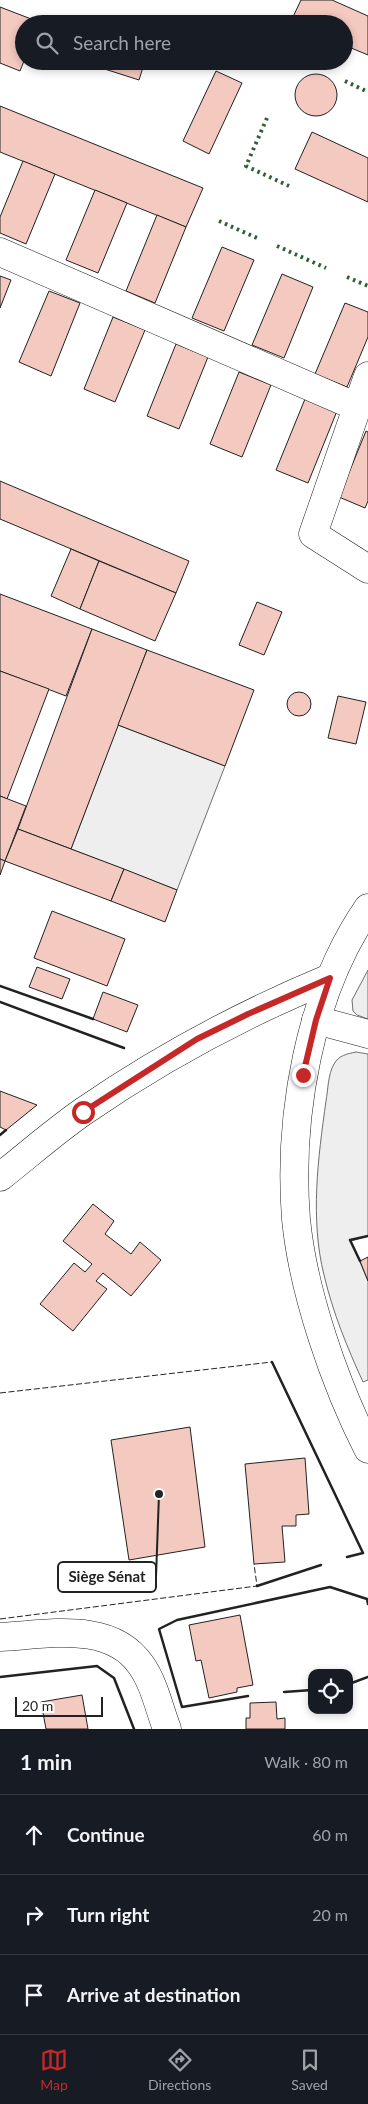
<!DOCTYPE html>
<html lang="en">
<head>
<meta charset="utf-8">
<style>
	body { margin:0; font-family:Lato,sans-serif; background:#20242c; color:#f1f3f6 }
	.controls { position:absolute; right:15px; bottom:15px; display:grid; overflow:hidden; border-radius:10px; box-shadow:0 2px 8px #0003 }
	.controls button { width:45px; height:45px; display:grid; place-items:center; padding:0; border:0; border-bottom:1px solid #363941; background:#171b24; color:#f1f3f6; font:25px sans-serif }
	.scale { position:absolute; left:15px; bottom:12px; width:88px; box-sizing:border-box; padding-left:5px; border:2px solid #222; border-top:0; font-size:14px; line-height:18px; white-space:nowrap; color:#222; -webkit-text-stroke:4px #fff; paint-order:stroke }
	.stop { position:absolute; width:15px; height:15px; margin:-11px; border:4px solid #c62828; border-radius:50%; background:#fff }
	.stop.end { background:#c62828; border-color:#fff; box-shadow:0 1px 5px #0008 }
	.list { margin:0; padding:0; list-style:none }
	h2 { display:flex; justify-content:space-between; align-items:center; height:65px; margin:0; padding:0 20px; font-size:21px }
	h2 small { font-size:16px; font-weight:400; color:#9ea1a6 }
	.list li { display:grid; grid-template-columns:32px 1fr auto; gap:15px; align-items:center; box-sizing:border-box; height:80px; padding:0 20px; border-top:1px solid #363941 }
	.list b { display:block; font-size:19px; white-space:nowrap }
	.list em { font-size:16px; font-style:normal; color:#9ea1a6 }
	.icon { flex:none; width:28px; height:28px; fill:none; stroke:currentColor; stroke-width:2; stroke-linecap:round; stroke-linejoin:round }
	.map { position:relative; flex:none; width:368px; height:1729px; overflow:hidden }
	.search { position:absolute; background:#171b24; box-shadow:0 2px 8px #0003; left:15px; right:15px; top:15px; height:55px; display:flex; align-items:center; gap:12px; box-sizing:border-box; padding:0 18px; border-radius:28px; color:#9ea1a6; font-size:19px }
	.sheet { height:305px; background:#171b24 }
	nav { display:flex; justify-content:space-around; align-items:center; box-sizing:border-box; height:70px; border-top:1px solid #363941; background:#171b24; font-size:14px; color:#9ea1a6 }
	nav a { display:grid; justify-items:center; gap:2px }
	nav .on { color:#c62828 }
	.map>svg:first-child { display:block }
</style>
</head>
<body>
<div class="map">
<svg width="368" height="1729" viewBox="0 0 368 1729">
	<rect width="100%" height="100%" fill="#fff"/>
	<!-- green -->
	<g fill="#eee" stroke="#6f6f6f">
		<path d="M118,725L225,766L177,890L71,849Z"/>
		<path d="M368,970V1019L357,1015L353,1011L352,1000Z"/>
		<path d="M356,1052L368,1054V1236L351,1241L368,1281V1380L363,1382C347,1347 333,1313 324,1275C310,1219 318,1158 326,1101C328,1090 328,1074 334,1064C339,1055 347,1054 356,1052Z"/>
	</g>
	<!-- building -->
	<g fill="#f3c9c0" stroke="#222">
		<path d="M301,0H332L368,16V55L344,45V24H297L291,21Z"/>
		<path d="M0,7L39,22L24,24V61L20,71L0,63Z"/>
		<path d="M90,61H145L139,80L89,64Z"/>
		<path d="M216,71L242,83L209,154L183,141Z"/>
		<circle cx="316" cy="95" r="21"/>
		<path d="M0,106L203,188L186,227L0,152Z"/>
		<path d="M312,132L368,158V202L295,169Z"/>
		<path d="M23,161L55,174L26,244L0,233V217Z"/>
		<path d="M95,190L127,203L98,273L66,260Z"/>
		<path d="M157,215L186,227L155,303L126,291Z"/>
		<path d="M222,247L254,260L224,331L192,318Z"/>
		<path d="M282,274L313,287L284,358L252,345Z"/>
		<path d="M0,276L11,280L0,308Z"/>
		<path d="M49,291L80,303L51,376L19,362Z"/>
		<path d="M345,303L368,312V337L347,387L315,374Z"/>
		<path d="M113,317L145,330L115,402L84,389Z"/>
		<path d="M176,344L208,357L179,429L147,416Z"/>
		<path d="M239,372L271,385L242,457L210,444Z"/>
		<path d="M305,399L337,411L308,483L276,470Z"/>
		<path d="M366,431L368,432V501L365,508L339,497Z"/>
		<path d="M0,481L189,561L176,593L0,519Z"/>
		<path d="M71,549L99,561L80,609L51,596Z"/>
		<path d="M99,561L176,593L155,641L80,609Z"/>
		<path d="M0,594L92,629L66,696L0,671Z"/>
		<path d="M257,602L282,612L264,655L239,645Z"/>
		<path d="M92,629L147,650L71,849L18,829Z"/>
		<path d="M147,650L254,690L225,766L118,725Z"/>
		<path d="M0,671L49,689L7,799L0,796Z"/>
		<circle cx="299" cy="704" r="12"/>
		<path d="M338,696L366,702L356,744L328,738Z"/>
		<path d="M0,796L26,806L5,861L0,859Z"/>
		<path d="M18,829L124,869L111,901L5,861Z"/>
		<path d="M0,859L5,861L0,875Z"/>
		<path d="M124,869L177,890L165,922L111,901Z"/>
		<path d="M52,911L125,939L107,986L34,958Z"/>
		<path d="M37,967L70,979L62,999L29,987Z"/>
		<path d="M103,992L138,1005L127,1032L93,1019Z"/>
		<path d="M0,1091L37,1105L6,1130L0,1127Z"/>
		<path d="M93,1204L114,1221L105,1234L131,1254L140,1242L161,1260L131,1296L103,1273L96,1281L107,1289L73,1331L40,1304L74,1263L85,1272L92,1264L63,1241Z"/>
		<path d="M368,1257V1281L360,1261Z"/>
		<path d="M190,1427L205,1547L129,1560L111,1440Z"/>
		<path d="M305,1458L309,1514L296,1515V1526H282L285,1562L254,1564L245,1464Z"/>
		<path d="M240,1615L253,1685L237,1688V1692L209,1698L201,1660L196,1661L189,1625Z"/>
		<path d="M82,1695L88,1729H46L41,1702Z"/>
		<path d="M276,1702L277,1719L285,1718V1729H246V1718H250V1703Z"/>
	</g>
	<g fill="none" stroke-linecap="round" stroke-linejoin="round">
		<!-- minor casing -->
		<g stroke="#222" stroke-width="29">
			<g id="minor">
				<path d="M0,252L357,407"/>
				<path d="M368,376L313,534L368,569"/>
				<path d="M316,1020L368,1034"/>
				<path d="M0,1177C28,1155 55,1131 84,1111C161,1058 243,1014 330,978"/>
				<path d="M0,1637C46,1635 110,1620 141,1665C154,1683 159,1708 167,1729"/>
			</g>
		</g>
		<!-- major casing -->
		<g stroke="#222" stroke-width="29">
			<path id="major" d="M368,908C309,993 288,1117 296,1219C303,1292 335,1384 368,1449"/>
		</g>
		<!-- minor -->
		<use href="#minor" stroke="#fff" stroke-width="28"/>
		<!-- major -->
		<use href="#major" stroke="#fff" stroke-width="28"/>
		<!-- hedge -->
		<g stroke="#2f5e38" stroke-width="4" stroke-dasharray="2.5 4" stroke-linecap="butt">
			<path d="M345,81L368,92"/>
			<path d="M267,118L246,166L289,186"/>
			<path d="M219,221L257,238"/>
			<path d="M277,246L326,268"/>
			<path d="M347,277L368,286"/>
		</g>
		<!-- fence -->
		<g stroke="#222" stroke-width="1" stroke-dasharray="6 2.5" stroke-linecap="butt">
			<path d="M0,1393L272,1362"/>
			<path d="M0,1619L257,1586L254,1564"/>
		</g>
		<!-- wall -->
		<g stroke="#222" stroke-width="2.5">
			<path d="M0,986L93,1019"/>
			<path d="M0,1002L124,1048"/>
			<path d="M0,1135L6,1130"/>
			<path d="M360,1261L350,1240L368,1236"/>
			<path d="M272,1362L363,1553L347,1557"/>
			<path d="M257,1586L321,1565"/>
			<path d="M0,1677L97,1666L114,1678L134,1729"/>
			<path d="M349,1684L368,1677"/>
			<path d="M284,1692L312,1690"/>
			<path d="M248,1696L182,1707L159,1629L177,1620L330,1587L367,1599L368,1604"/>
		</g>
	</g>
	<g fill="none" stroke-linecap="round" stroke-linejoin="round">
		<!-- route -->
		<path stroke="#c62828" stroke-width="6" d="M83,1112L197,1039L248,1014L330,978L316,1020L303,1075"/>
	</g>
	<!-- callouts -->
	<path fill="none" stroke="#222" stroke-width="2" d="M159 1494L156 1577"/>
	<circle fill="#222" stroke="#fff" stroke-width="2" cx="159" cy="1494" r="5"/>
	<rect fill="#fff" stroke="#222" stroke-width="2" x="58" y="1562" width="98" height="30" rx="5"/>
	<g font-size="15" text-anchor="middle" font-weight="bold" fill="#222">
		<text x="107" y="1582">Siège Sénat</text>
	</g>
</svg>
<div class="controls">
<button><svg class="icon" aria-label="locate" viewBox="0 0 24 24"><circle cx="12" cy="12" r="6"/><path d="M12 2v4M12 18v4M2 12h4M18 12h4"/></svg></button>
</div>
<div class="scale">20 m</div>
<div class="stop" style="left:83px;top:1112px"></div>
<div class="stop end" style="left:303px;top:1075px"></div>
<div class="search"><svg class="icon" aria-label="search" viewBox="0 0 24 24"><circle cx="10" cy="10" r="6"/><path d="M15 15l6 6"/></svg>Search here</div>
</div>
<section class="sheet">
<h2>1 min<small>Walk · 80 m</small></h2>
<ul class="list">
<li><svg class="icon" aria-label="ahead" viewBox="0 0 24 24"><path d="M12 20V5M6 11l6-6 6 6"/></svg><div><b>Continue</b></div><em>60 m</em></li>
<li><svg class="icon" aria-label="right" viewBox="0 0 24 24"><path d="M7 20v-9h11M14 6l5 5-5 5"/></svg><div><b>Turn right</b></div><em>20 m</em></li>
<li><svg class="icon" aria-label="arrive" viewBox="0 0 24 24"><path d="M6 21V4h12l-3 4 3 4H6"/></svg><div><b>Arrive at destination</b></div></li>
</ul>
</section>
<nav>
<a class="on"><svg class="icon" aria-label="map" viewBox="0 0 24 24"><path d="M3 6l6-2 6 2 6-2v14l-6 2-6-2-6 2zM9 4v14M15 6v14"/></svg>Map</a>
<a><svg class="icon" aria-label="directions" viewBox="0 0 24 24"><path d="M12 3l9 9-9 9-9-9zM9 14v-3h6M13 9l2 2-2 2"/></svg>Directions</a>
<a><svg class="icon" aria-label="saved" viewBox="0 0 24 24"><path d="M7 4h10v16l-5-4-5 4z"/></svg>Saved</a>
</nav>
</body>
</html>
